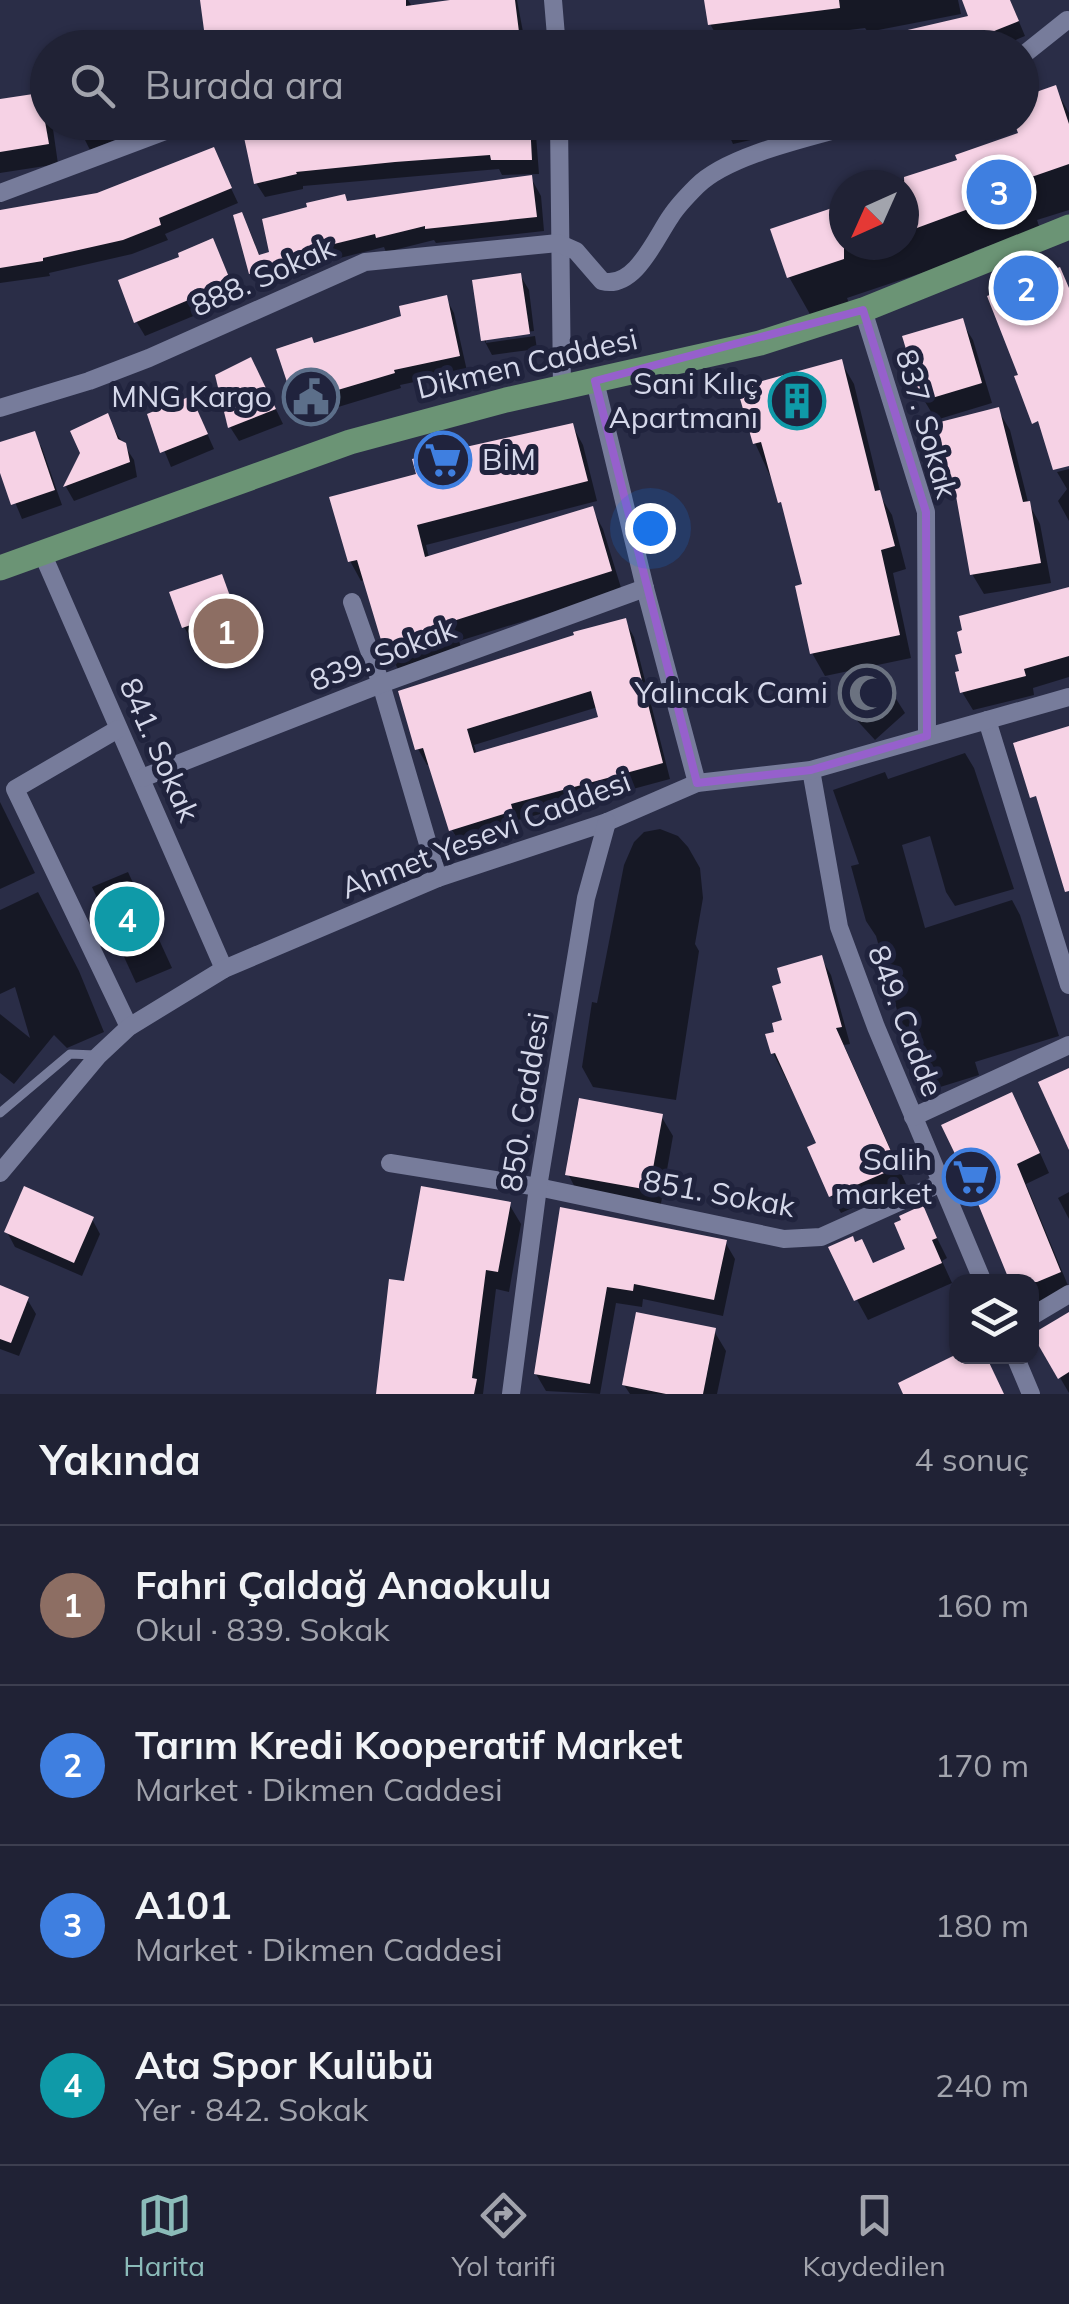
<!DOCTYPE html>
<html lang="tr">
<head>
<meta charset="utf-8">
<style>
	body { margin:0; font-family:Mulish,sans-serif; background:#2d2f41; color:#f1f3f6 }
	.controls { position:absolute; right:30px; bottom:30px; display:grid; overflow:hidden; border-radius:20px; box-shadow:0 2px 8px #0004 }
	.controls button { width:90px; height:90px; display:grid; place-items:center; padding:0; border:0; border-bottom:2px solid #3d3f50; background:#202235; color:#f1f3f6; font:50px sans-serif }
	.compass { position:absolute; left:829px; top:170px; width:90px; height:90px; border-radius:50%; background:#202235; box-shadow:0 2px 8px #0004; rotate:225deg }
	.you { position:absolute; left:650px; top:528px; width:35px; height:35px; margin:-25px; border:8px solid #fff; border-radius:50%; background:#1a73e8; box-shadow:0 0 0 15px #1a73e833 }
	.badge { display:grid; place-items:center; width:65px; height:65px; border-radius:50%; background:#8bbbb9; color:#fff; font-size:32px; font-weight:700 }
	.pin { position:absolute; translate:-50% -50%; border:5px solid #fff; box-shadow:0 2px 10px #0006 }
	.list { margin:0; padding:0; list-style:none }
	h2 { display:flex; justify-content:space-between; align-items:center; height:130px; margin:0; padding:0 40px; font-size:42px }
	h2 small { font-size:32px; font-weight:400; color:#a2a4ad }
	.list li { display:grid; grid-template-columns:65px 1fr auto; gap:30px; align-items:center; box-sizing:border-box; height:160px; padding:0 40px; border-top:2px solid #3d3f50 }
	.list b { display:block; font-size:38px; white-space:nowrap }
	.list p { margin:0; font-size:32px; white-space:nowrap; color:#a2a4ad }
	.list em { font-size:32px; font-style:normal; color:#a2a4ad }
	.icon { flex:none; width:55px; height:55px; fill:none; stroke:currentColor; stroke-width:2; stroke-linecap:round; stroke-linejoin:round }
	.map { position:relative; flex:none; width:1069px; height:1394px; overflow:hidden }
	.search { position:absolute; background:#202235; box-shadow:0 2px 8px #0004; left:30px; right:30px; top:30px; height:110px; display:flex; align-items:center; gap:25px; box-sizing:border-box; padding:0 35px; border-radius:55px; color:#a2a4ad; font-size:38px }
	.sheet { height:770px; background:#202235 }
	nav { display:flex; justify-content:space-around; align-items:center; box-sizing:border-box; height:140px; border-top:2px solid #3d3f50; background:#202235; font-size:28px; color:#a2a4ad }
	nav a { display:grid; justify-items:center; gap:5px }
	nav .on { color:#8bbbb9 }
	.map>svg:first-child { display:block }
</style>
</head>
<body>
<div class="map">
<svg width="1069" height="1394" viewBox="0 0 1069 1394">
	<rect width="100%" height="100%" fill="#2a2d47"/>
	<!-- shadow -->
	<g fill="#0007" fill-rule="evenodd">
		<path d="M202,0H408L413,8L459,0H517L526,48H166L206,31Z"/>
		<path d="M707,0H958L961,14L868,32L865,28L723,46L710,24Z"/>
		<path d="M964,0H1010L1025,36L997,48H854L971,17Z"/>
		<path d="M1055,88L1069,113V210L1037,220L1040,229L974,251L975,255L847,298L849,303L811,316L789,277L773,230L836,209L834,206L844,202V245H904V185H888L960,162L1021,135L1022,99Z"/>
		<path d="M39,96L48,111V122H52L58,164L0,173V102Z"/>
		<path d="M76,122H131L135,132L90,150Z"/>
		<path d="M280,122H535L539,174L502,175L499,169L303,186V189L265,197L256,183Z"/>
		<path d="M723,122H810L778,132V134L733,144Z"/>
		<path d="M213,150L238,203L165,234L168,240L132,254L49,273L50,276L0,283V214L97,195Z"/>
		<path d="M531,178L541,196L544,231L436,243L434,240L386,252L384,247L304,267L306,274L260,287L252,273L249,229L260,257L272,253L348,204Z"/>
		<path d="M220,256L237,298L145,336L136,321Z"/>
		<path d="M520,275L529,290L534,331L486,338V343L535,336L537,349L492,355L484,340Z"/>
		<path d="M446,298L454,313L467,371L400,385L401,388L305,417L296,402L314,345L404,317Z"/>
		<path d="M961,321L973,340L992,403L936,420L924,400L905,338Z"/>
		<path d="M841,362L854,384L882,499L892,515L906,569L893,573L911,658L825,676L812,653L806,586L786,511L755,443Z"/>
		<path d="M259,374L283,424L239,441L230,427Z"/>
		<path d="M998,410L1010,430L1028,502L1040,524L1051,583L984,594L972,574Z"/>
		<path d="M198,413L214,449L171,467L150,416Z"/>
		<path d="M572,425L583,445L597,501L426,545L429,558L592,509L603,529L622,591L459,641L462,650L398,669L387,649L366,579L361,581L350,561Z"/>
		<path d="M115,431L134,460L137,477L74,501L66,487L82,453Z"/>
		<path d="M33,434L42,448L62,505L22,519L0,466V445Z"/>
		<path d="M1069,469V521L1058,501L1067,489L1057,472Z"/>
		<path d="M221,577L241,625L193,642L184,627Z"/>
		<path d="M1069,589V677L1033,688L1034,695L973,710L962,692Z"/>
		<path d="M625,621L634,637L670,779L518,820L520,827L461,845L452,830L431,764L427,765L418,749ZM598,707L601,719L477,755L474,745Z"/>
		<path d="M893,694L905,713L875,740L852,715L841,695Z"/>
		<path d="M965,753L974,768L1014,889L955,906L946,892L930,836L902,845L925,928L1012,900L1020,915L1059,1036L975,1062L979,1075L924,1092L916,1077L876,936L866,921L851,866L859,864L833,790L885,772L888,779Z"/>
		<path d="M0,802L35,873L0,889Z"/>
		<path d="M660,829L678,836L688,847L700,868L703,898L695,944L699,951L676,1100L593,1087L582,1067L592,1002L597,1003L624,865L634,842L644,832Z"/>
		<path d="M128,872L172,968L136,983L92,887Z"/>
		<path d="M38,892L79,971L104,1032L67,1048L54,1035L14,1084L0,1073V1014L30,1038L15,987L0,994V910Z"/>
		<path d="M821,958L831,975L850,1044L844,1045L906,1184L841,1213L831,1196L819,1144L773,1053L777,1034Z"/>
		<path d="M1023,1115L1049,1173L1026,1184L1069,1288L1032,1308V1282L975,1188Z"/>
		<path d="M661,1116L673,1136L660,1209L579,1195L568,1174Z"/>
		<path d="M1069,1192V1219L1058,1198Z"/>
		<path d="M509,1204L521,1224L509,1292L496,1289L483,1394H378L407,1284Z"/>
		<path d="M922,1208L947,1258L942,1261L952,1283L868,1320L857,1300L908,1250Z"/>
		<path d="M562,1210L725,1242L735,1259L723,1316L643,1299L642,1307L616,1303L600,1394L546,1391L536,1374Z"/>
		<path d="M92,1219L100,1234L82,1276L15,1247L7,1232Z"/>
		<path d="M0,1288L27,1299L36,1314L19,1356L0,1349Z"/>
		<path d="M1069,1315V1393L1045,1352Z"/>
		<path d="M714,1331L726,1351L717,1394H630L624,1385Z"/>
	</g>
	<!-- building -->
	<g fill="#f6d2e5" fill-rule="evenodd">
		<path d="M200,0H406V6L450,0H515L521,48H161L204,30Z"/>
		<path d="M704,0H839L840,8L708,25Z"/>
		<path d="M962,0H1010L1019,21L964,43L965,48H860V44L899,32L968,16Z"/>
		<path d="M1056,85L1069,124V164L1017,182L1020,190L906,232L904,177L957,160L955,155L1018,133L1014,122H1022V97Z"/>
		<path d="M40,93L49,144L0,152V99Z"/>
		<path d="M269,122H530L532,160H491L490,155L395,162L296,172L297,174L254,184L242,128Z"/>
		<path d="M214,147L232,188L159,218L161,225L123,240L43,258V261L0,268V210L97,193Z"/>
		<path d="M532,175L537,217L425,229V226L376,238L375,234L297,253L299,260L249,274L233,215L242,212L259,255L269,252L262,219L307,207L306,203L345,194L347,201Z"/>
		<path d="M844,204V259L787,278L770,229Z"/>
		<path d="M213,238L231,282L134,323L118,280L179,257L178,253Z"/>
		<path d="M1060,267L1069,288V466L1053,470L1038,421L1032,424L1014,376L1018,375L987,296Z"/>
		<path d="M521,273L530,334L481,341L472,280Z"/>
		<path d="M447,295L460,356L394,370L395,373L294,403L276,349L312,337L314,343L401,316L399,306Z"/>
		<path d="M963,318L982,383L922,401L902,336Z"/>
		<path d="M251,357L276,409L228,428L215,375Z"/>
		<path d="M842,359L875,491L880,490L895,546L881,550L900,635L810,654L795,586L802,584L781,502L778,503L761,442L753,444L737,388Z"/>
		<path d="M191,396L208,434L160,453L147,414Z"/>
		<path d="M999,407L1023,502L1030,501L1041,563L970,575L956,496L936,423Z"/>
		<path d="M108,413L118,439L126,443L130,462L63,487L80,453L70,431Z"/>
		<path d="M573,423L588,481L417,525L425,557L593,506L612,571L450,622L453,630L384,650L357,560L348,562L329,497L416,474L412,459Z"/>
		<path d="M35,431L55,490L11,505L0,473V442Z"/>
		<path d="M222,574L235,610L182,628L169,592Z"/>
		<path d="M1069,587V656L1024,669L1026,676L960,693L955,672L959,671L955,655L962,653L957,632L962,630L959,616Z"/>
		<path d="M626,618L663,763L511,804L513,811L449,831L423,748L415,750L398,691L574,635L573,632ZM591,691L598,717L474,753L467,729Z"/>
		<path d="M871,665L895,692L862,722L838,695Z"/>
		<path d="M1069,726V891L1065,892L1036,796L1030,798L1013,743Z"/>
		<path d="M822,955L842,1027L836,1028L898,1167L829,1197L807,1147L816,1143L775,1053L771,1054L765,1034L774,1032L772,1023L782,1020L772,986L781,983L777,968Z"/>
		<path d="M1069,1068V1150L1038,1082Z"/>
		<path d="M1012,1092L1040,1153L1017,1164L1061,1272L1037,1282H1010L972,1189L941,1125Z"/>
		<path d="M579,1098L663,1114L649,1190L565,1175Z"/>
		<path d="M24,1186L94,1217L74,1263L4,1232Z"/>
		<path d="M421,1186L511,1202L498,1272L486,1270L472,1378L477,1379L474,1394H376L389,1279L404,1281Z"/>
		<path d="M923,1205L937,1238L932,1240L942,1263L854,1301L828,1247L853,1236L855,1242L862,1239L873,1263L905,1249L894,1223L901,1220L899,1216Z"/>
		<path d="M560,1207L727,1240L714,1300L634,1284L633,1291L607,1287L590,1384L534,1374Z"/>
		<path d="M0,1285L29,1297L11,1343L0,1339Z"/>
		<path d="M636,1312L716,1328L703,1394H666L622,1385Z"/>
		<path d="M1069,1312V1372L1058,1379L1032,1334Z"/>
		<path d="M953,1356H986L1004,1394H903L898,1383Z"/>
	</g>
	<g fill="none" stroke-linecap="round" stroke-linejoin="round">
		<!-- service -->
		<path stroke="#777c9b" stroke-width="9" d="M0,1113L70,1054L95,1055"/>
		<!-- minor -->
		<g stroke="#777c9b" stroke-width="18">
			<path d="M553,0L557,48"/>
			<path d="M1022,56L1067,20"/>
			<path d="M559,122L562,388"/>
			<path d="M0,193L189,122"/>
			<path d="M863,310L926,512L927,736"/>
			<path d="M595,381L645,588L697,783"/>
			<path d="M0,408L89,381L149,358L365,262L558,243L576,251L602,281C635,290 656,237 671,216C678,205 688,195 697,186C730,153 818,136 864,122"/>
			<path d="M43,555L224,969"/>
			<path d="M352,602L381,684L438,878"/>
			<path d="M987,720L1069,985"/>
			<path d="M118,729L15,789L129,1027"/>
			<path d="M811,770L839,927L876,1027L983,1282"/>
			<path d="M142,778L381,684L645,588"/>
			<path d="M913,1117L1069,1045"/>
			<path d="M390,1163L538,1187L784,1239L821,1237L941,1183"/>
			<path d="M0,1173L98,1056L129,1027L224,969L438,878L607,822L697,783L811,770L1069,697"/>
			<path d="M1032,1316L1069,1294"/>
			<path d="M1015,1356L1031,1394"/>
			<path d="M511,1394L538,1187L586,898L607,822"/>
		</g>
		<!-- primary -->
		<path stroke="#6b9475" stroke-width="25" d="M0,568L350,442L506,400L760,343L863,310L1069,227"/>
	</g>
	<!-- marked area -->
	<path fill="none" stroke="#9660cc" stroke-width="8" stroke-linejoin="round" d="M863,310L926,512L927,736L811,770L697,783L595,381Z"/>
	<!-- icons -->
	<defs>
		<g id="civic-ring" transform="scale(2.875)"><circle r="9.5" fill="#20233d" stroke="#5c6f8a" stroke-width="1.5"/><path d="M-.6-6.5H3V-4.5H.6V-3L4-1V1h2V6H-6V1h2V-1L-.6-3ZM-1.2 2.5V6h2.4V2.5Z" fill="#5c6f8a"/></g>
		<g id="building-ring" transform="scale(2.875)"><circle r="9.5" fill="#20233d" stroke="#0f9aa8" stroke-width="1.5"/><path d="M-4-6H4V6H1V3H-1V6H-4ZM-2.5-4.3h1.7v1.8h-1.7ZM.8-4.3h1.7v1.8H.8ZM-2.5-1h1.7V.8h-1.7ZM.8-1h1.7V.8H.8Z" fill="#0f9aa8"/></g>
		<g id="supermarket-ring" transform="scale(2.875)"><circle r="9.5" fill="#20233d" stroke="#3f7fe0" stroke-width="1.5"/><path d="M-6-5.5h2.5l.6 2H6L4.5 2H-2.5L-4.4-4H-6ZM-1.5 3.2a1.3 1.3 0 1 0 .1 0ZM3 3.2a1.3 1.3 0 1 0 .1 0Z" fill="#3f7fe0"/></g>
		<g id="mosque-ring" transform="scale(2.875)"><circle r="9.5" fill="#20233d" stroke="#6b7280" stroke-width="1.5"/><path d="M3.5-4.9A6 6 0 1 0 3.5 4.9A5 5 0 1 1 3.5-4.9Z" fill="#6b7280"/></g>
	</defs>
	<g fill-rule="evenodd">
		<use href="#civic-ring" x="311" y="397"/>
		<use href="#building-ring" x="797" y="401"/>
		<use href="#supermarket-ring" x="443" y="460"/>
		<use href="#mosque-ring" x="867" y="693"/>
		<use href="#supermarket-ring" x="971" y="1177"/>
	</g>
	<g text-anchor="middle" stroke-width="10" stroke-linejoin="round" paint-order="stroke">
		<!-- street labels -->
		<g font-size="30" fill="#d5d8ea" stroke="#20233d">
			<text transform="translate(263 277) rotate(-24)" y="10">888. Sokak</text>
			<text transform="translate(527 364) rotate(-13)" y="10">Dikmen Caddesi</text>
			<text transform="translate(926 424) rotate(74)" y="10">837. Sokak</text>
			<text transform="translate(383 655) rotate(-21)" y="10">839. Sokak</text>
			<text transform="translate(159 750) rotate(66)" y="10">841. Sokak</text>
			<text transform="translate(486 835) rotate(-21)" y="10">Ahmet Yesevi Caddesi</text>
			<text transform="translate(905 1021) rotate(69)" y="10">849. Cadde</text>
			<text transform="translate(525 1102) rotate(-81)" y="10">850. Caddesi</text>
			<text transform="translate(719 1194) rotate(10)" y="10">851. Sokak</text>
		</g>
		<!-- poi labels -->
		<g font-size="30" fill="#d5d8ea" stroke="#20233d" text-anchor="end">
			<text x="758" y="394">Sani Kılıç<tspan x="758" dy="34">Apartmanı</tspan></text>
			<text x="272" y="407">MNG Kargo</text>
			<text x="482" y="470" text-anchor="start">BİM</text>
			<text x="828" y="703">Yalıncak Cami</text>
			<text x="932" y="1170">Salih<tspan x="932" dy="34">market</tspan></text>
		</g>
	</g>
</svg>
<div class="controls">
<button><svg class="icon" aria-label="layers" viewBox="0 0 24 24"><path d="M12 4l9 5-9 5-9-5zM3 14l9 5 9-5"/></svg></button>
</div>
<svg class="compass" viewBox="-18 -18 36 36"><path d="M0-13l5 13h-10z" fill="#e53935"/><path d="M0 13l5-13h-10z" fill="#a2a4ad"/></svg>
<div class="you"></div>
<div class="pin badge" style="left:226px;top:631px;background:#8d6e63">1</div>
<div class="pin badge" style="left:1026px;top:288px;background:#3f7fe0">2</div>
<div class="pin badge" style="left:999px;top:192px;background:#3f7fe0">3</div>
<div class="pin badge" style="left:127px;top:919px;background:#0f9aa8">4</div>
<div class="search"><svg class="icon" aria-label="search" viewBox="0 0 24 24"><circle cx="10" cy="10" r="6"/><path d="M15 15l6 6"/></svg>Burada ara</div>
</div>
<section class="sheet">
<h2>Yakında<small>4 sonuç</small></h2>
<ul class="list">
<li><span class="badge" style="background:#8d6e63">1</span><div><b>Fahri Çaldağ Anaokulu</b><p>Okul · 839. Sokak</p></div><em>160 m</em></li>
<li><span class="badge" style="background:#3f7fe0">2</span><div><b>Tarım Kredi Kooperatif Market</b><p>Market · Dikmen Caddesi</p></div><em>170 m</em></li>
<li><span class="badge" style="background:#3f7fe0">3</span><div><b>A101</b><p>Market · Dikmen Caddesi</p></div><em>180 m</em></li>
<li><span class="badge" style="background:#0f9aa8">4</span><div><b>Ata Spor Kulübü</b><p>Yer · 842. Sokak</p></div><em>240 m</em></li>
</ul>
</section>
<nav>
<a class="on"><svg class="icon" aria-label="map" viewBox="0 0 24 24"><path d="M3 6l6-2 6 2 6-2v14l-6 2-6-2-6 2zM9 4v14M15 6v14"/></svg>Harita</a>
<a><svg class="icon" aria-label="directions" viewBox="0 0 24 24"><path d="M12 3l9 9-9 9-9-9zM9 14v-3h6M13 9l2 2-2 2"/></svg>Yol tarifi</a>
<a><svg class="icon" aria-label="saved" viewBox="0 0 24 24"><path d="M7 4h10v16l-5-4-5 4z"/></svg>Kaydedilen</a>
</nav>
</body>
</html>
